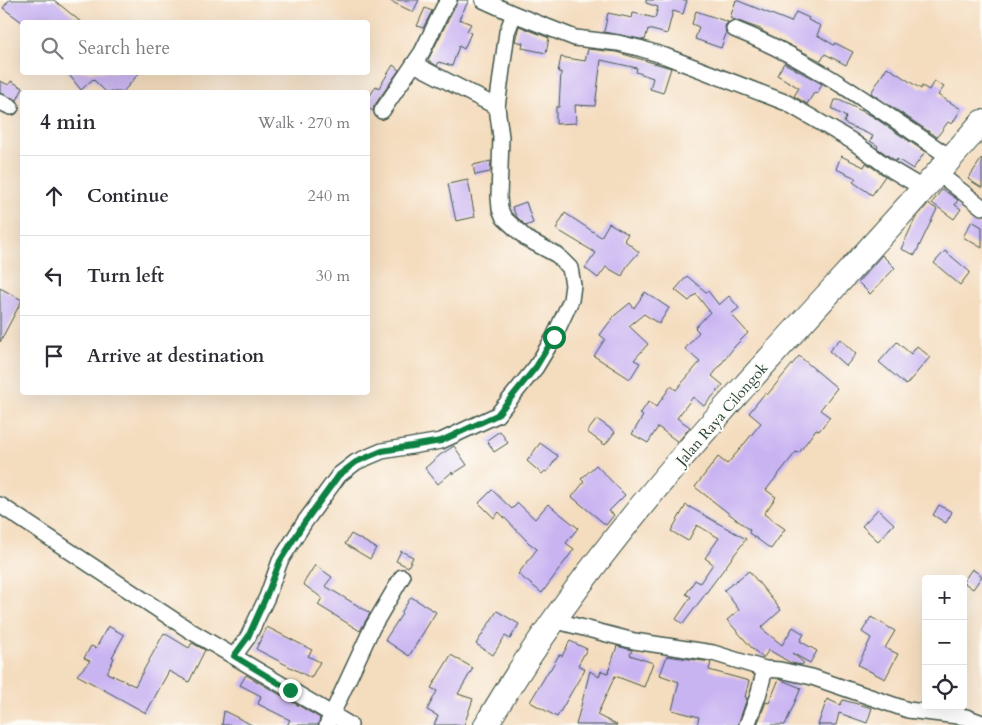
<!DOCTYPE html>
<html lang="en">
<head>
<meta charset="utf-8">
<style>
	body { margin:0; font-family:Cardo,serif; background:#f7f7f7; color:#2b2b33 }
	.controls { position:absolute; right:15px; bottom:15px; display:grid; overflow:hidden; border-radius:5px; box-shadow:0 5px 20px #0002 }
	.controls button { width:45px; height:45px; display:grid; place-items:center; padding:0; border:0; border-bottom:1px solid #e1e1e2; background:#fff; color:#2b2b33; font:25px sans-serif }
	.stop { position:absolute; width:15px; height:15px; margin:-11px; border:4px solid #0b8043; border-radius:50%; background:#fff }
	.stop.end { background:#0b8043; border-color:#fff; box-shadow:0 1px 5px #0008 }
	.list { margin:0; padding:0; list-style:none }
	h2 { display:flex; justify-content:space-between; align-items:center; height:65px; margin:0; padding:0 20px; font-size:21px }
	h2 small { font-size:16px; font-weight:400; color:#7c7c81 }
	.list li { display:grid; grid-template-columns:32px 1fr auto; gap:15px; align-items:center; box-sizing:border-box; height:80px; padding:0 20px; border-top:1px solid #e1e1e2 }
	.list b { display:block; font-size:19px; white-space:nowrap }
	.list em { font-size:16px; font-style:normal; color:#7c7c81 }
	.icon { flex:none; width:28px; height:28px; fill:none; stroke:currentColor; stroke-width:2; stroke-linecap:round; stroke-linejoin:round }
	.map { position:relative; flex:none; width:982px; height:725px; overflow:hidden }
	.search { position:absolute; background:#fff; box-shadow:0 5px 20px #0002; left:20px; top:20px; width:350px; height:55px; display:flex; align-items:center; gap:12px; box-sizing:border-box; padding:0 18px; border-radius:5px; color:#7c7c81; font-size:19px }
	.panel { position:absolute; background:#fff; box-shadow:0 5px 20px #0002; left:20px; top:90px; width:350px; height:305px; border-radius:5px }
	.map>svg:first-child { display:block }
</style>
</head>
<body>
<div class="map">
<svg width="982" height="725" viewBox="0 0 982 725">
	<rect width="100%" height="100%" fill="#fdfcf7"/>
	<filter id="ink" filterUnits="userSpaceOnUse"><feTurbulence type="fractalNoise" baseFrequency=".02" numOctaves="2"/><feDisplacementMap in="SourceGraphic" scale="10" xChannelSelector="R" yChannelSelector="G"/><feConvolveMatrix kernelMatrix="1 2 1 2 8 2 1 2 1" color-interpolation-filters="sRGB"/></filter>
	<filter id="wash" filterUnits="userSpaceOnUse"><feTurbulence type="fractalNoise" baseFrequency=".0096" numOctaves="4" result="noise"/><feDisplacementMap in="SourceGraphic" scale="20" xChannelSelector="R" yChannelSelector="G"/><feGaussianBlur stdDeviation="1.12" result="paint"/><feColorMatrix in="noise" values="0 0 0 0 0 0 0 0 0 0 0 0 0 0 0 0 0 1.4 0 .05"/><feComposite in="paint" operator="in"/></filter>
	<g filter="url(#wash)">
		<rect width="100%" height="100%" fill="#f4dcbe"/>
		<g id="blocks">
			<!-- building -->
			<g fill="#c9b4f2">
				<path d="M9,0H54L81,22H22L3,8Z"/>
				<path d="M388,0H419L413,12Z"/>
				<path d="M458,0H469L459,19L471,24L467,31L471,33L464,49L459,46L452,66L439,62L437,66L428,60Z"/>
				<path d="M646,0H687L683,14L673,11L667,34L648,29L645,40L604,32L608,13L632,18L633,13L655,18L658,7L646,3Z"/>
				<path d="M736,0L791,22L796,12L809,18L808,20L821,26L817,35L834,45L835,43L853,52L846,65L825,54L821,61L762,31L763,30L730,18Z"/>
				<path d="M425,8L432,11L423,28L417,26Z"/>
				<path d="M696,11L728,22L725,26L726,34L721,48L695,39L699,27L692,24Z"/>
				<path d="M519,26L549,38L546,53L522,48L523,43L515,41Z"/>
				<path d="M588,49L616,52L671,68L663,93L650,89L653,78L636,72L637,68L601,60L595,106L575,105L576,123L556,124V107H559L561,72H558L561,57L585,61Z"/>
				<path d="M784,63L822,84L817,94L814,93L807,104L794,96L799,88L777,75Z"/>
				<path d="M393,65L399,70L374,106L373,111L368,108V99L376,86L379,88Z"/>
				<path d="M887,67L921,89L922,86L929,90L934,81L944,87L938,95L961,109L952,124L948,122L937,137L871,93Z"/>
				<path d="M67,72H140L123,92H106L93,79L81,90Z"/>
				<path d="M0,81L9,85L11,81L23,88L17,100L0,93Z"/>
				<path d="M835,100H839L872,116L925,152L913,169L897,159L896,161L877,148L878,146L870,141L873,136L844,123L846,117L832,109Z"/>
				<path d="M841,156L864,167L866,163L885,176L872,195L853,182L856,178L836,169Z"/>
				<path d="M982,158V188L968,179Z"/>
				<path d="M491,161L490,172L475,175L473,165Z"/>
				<path d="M468,180L475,217L456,221L448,184Z"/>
				<path d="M942,189L958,200L955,205L961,209L954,219L932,203Z"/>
				<path d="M526,202L533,223L526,226L516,216L512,207Z"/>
				<path d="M928,204L937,209L915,255L901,249L915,219Z"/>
				<path d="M565,213L601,237L609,223L628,234L624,240L639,252L627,266L622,276L606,267L598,278L585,268L596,253L556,229Z"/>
				<path d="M972,221L982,227V248L963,237Z"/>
				<path d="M945,251L970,272L960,285L934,263Z"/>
				<path d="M882,255L895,268L870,294L858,282Z"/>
				<path d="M687,276L706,292L708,291L719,305L729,296L739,308L731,314L748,333L735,346L712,376L723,385L704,406L693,397L677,418L690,427L678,442L658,427L648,443L632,434L643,416L640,414L649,401L656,407L671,386L676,390L700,362L685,349L699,332L695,328L710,312L696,294L689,301L675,290Z"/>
				<path d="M0,288L22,300L0,342Z"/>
				<path d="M645,292L669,308L659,324L644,314L629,326L648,344L634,360L640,363L630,379L594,356L605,339L600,335L614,316L630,303L634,308Z"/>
				<path d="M840,339L856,354L846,366L829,351Z"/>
				<path d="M897,342L911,354L917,346L930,357L906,385L879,362Z"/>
				<path d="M799,356L837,388L820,410L830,417L819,431L816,429L799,453L796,452L766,490L776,497L764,514L785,529L771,549L749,533L750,530L695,487L718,457L727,464L740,449L761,423L749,413L765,393L767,395Z"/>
				<path d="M597,419L615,432L605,445L587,432Z"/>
				<path d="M500,431L508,443L494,452L487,440Z"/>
				<path d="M540,443L558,456L547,472L545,471L542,474L527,461Z"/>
				<path d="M454,446L467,465L453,474L452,472L438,484L425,468L440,455Z"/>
				<path d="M596,465L625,495L609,511L614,515L606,525L572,497L584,482L581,479Z"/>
				<path d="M492,490L512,509L518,503L535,519L548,504L578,528L566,543L574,549L542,593L518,574L537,549L529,543L499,512L494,518L479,503Z"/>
				<path d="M686,505L746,539L683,624L676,619L691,597L686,594L695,580L700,583L713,564L705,558L719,538L697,525L688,541L671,531Z"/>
				<path d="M939,505L952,512L946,523L933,515Z"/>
				<path d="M878,509L894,524L878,541L862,526Z"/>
				<path d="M351,534L376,548L370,559L345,544Z"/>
				<path d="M401,551L413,557L408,567L396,561Z"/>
				<path d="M315,565L332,577L325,586L370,613L360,631L318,605L322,598L303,584Z"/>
				<path d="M972,569L982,576L973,589L963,582Z"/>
				<path d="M749,571L781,610L761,628L782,645L793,627L804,634L800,641L817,651L810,663L792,653L804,663L802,665L791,663L769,650L763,658L752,648L727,620L739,610L724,590Z"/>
				<path d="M411,597L436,612L409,656L385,640L402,614L401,613Z"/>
				<path d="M497,611L519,624L510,639L505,636L493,655L476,644Z"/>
				<path d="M871,617L895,631L885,648L898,654L885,679L858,665L871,638L862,632Z"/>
				<path d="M108,626L124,635L112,657L114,658L107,673L135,686L164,633L189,648L192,643L205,650L189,682L169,671L146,713L77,675L90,661L84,658L91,646L96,648Z"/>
				<path d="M267,627L312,650L308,656L320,662L311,678L256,649Z"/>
				<path d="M570,641L587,649L578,665L585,669L557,717L530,702L549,670H550L559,655L562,656Z"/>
				<path d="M617,646L632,650L630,655L653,663L644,687L615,676L597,715L617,725H576L590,671L599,677L601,671L608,673Z"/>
				<path d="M451,655L473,668L458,694L473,699L464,725H434L438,716L427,710L437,691L431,688Z"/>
				<path d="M667,656L711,662L709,670L749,681L745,697L747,698L738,725H697L699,717L672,710L679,682L660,675Z"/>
				<path d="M246,675L320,718L318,725H287L290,720L258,704L261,696L240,685Z"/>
				<path d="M779,679L801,688L785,725H757L766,702L769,703Z"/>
				<path d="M827,699L840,705L843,700L872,708L867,723L839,713L836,725H818Z"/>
				<path d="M224,711L252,725H222Z"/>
			</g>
		</g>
	</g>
	<g filter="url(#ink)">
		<use href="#blocks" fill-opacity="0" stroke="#3f5549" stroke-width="1"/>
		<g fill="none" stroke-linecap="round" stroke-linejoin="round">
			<!-- minor casing -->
			<g stroke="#3f5549" stroke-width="18">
				<g id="minor">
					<path d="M483,0L514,14L575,38L618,43L639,48L665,56L787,103L852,141L892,170L924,189"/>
					<path d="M734,29C811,59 882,112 951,158"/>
					<path d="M0,102L11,107"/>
					<path d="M497,107L507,32L514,14"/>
					<path d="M382,111L422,52L444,7L449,0"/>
					<path d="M938,173L982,207"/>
					<path d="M0,505L189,630L350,725"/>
					<path d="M553,620L634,641L713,653L765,669L780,670L812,677L908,710L966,717L982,723"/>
					<path d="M234,656L248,637L267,597L280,561L304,523L339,475L356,462L382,451L441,441L497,415L536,367L554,337L571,300L573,285L570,268L557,255L527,239L504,218L500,209L499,197L501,137L497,107L414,64"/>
					<path d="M327,725L372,628L402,577"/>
					<path d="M747,725L758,696L765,669"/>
				</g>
			</g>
			<!-- trunk casing -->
			<g stroke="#3f5549" stroke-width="26">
				<path id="trunk" d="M486,725C618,500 814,319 982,122"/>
			</g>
			<!-- minor -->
			<use href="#minor" stroke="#fff" stroke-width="15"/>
			<!-- trunk -->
			<use href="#trunk" stroke="#fff" stroke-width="24"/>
		</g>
	</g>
	<g fill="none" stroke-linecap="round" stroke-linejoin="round" filter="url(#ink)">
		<!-- route -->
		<path stroke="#0b8043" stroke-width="6" d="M290,690L234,656L248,637L266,597L280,561L304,523L339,475L356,462L382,451L441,441L497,415L536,367L554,337"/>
	</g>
	<g text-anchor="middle" stroke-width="4" stroke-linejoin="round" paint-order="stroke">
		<!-- street labels -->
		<g font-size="15" fill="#1f3d34" stroke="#fdfcf7">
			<text transform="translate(722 414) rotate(-49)" y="5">Jalan Raya Cilongok</text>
		</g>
	</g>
</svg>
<div class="controls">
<button>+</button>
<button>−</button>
<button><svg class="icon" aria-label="locate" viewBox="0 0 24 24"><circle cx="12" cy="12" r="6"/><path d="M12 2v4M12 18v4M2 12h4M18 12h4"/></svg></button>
</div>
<div class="stop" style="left:554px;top:337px"></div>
<div class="stop end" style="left:290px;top:690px"></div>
<div class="search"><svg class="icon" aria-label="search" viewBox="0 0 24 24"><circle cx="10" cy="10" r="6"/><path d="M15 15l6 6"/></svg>Search here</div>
<section class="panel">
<h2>4 min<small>Walk · 270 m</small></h2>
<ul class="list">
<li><svg class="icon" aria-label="ahead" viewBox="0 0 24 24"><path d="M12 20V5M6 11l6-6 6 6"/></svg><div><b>Continue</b></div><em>240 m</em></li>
<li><svg class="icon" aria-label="left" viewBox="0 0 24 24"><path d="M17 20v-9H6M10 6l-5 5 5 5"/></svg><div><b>Turn left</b></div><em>30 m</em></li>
<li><svg class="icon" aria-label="arrive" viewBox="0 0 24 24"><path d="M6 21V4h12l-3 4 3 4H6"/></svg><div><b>Arrive at destination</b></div></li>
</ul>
</section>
</div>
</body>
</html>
